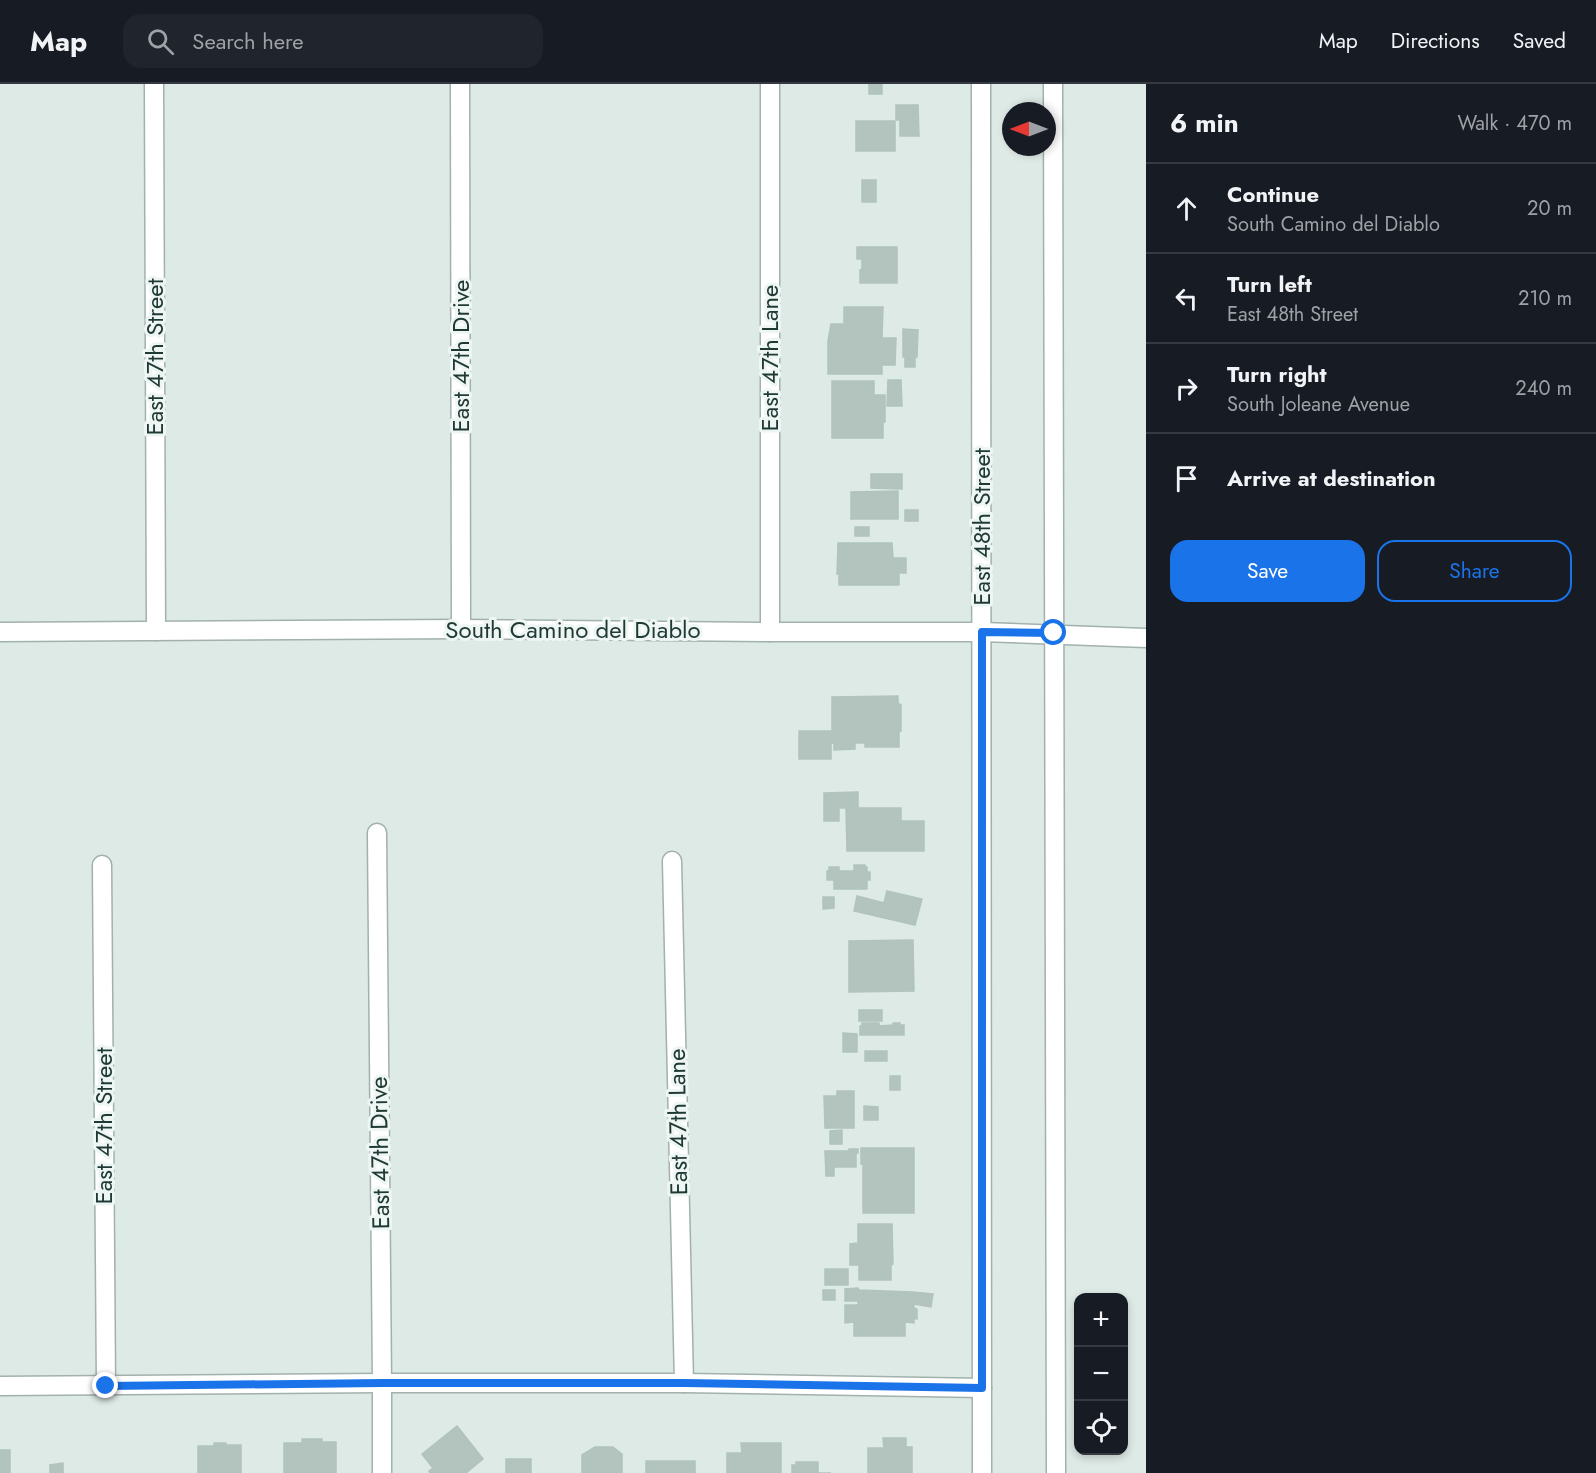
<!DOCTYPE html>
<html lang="en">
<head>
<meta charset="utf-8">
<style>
	body { margin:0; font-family:Jost,sans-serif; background:#20242c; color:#f1f3f6 }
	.controls { position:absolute; right:18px; bottom:18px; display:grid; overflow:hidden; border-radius:12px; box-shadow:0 3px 9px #0003 }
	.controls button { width:54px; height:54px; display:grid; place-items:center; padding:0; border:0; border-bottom:2px solid #363941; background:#171b24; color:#f1f3f6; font:30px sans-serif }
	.compass { position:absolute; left:1002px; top:18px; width:54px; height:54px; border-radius:50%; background:#171b24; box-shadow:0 3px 9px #0003; rotate:270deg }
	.stop { position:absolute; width:18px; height:18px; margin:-14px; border:4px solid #1a73e8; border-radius:50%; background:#fff }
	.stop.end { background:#1a73e8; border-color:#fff; box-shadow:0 2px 6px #0008 }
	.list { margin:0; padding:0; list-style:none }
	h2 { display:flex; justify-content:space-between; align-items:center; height:78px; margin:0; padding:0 24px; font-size:26px }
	h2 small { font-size:20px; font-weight:400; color:#9ea1a6 }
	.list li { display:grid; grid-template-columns:39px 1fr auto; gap:18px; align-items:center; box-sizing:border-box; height:90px; padding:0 24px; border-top:2px solid #363941 }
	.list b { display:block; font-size:22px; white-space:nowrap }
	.list p { margin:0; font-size:20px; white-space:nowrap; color:#9ea1a6 }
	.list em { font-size:20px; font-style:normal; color:#9ea1a6 }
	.actions { display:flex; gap:12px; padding:18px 24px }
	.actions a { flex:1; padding:14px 0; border:2px solid #1a73e8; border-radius:18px; text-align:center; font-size:21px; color:#1a73e8 }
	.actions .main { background:#1a73e8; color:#fff }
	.icon { flex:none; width:33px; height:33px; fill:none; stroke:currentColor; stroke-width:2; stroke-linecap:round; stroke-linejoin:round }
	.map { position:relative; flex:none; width:1146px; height:1389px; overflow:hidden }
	header { display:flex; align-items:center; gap:36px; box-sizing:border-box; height:84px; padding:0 30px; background:#171b24; border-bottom:2px solid #363941 }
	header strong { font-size:28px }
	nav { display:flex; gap:33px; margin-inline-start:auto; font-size:21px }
	.search { width:420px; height:54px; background:#20242c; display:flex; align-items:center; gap:15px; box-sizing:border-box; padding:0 21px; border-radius:18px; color:#9ea1a6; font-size:22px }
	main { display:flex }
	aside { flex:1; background:#171b24 }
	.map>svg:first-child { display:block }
</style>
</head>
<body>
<header>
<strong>Map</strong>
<div class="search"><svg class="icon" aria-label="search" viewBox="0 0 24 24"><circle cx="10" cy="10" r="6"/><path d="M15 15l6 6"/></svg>Search here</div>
<nav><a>Map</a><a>Directions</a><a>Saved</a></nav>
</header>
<main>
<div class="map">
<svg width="1146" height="1389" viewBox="0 0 1146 1389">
	<rect width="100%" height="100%" fill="#deeae6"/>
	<!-- building -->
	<g fill="#b3c4bf" stroke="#b0c3bd" stroke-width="1.5">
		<rect x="869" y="0" width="13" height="10"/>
		<path d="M896,21H918L919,52H900V36H896Z"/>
		<rect x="856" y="37" width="39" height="30"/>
		<rect x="862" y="96" width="14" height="22"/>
		<path d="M857,163H897V199H860V186L862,185V175H857Z"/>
		<path d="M844,223H883L882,254H896L895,281H882V290H828V257L831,240H844Z"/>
		<path d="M903,245L918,246L917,273H915V283H905V273H903Z"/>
		<path d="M888,296H901L902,322H887Z"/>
		<path d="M832,297H874V311H885V338H883V354H832Z"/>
		<path d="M871,390H902V405L871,404Z"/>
		<path d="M898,407V435H851V408Z"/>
		<rect x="905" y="426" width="13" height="11"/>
		<rect x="855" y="443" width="14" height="9"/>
		<path d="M838,459H892L893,474H906V489H899V501H839V490H837Z"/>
		<path d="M898,612V619L901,621V647H899V663H865V659H855V665L834,666V659H832V613Z"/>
		<rect x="799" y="647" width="32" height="28"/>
		<path d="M858,708V724H839V737H824V709Z"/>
		<path d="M846,724H901V737H924V767H847Z"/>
		<path d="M854,781H865V783H867V788H870V796H867V805H834V796H827V787H829V783H839V787H854Z"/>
		<path d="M887,807L922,815L915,841L854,827L857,812L884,819Z"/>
		<path d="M823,813H834V824L823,825Z"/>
		<path d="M913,856L914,907L849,908V857Z"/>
		<rect x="859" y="926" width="23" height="11"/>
		<path d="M862,939H879V942L893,941V939H900V941H904V951H860V942H862Z"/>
		<path d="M843,949L857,950V968H843Z"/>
		<rect x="865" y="967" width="22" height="10"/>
		<rect x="890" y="992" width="10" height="14"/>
		<path d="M837,1007H854V1044H825L824,1012H837Z"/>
		<path d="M864,1022L878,1023V1036H864Z"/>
		<path d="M842,1046V1060H830V1047Z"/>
		<path d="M861,1064H914V1129H863V1080H861Z"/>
		<path d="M849,1065H858V1069H856V1083H834V1092H826L825,1067H849Z"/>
		<path d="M858,1140H892L893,1180L891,1181V1196H859V1181H850V1160L858,1159Z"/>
		<rect x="825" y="1185" width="23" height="16"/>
		<path d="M858,1204L859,1206L912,1208L933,1210L931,1223L914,1220V1224L917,1225V1235L914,1234V1239L905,1238V1252H854V1238L845,1239V1221H858V1217H845V1205Z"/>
		<rect x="823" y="1206" width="12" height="10"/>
		<path d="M457,1342L483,1375L466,1389H430L429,1387L433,1384L422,1370Z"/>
		<path d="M883,1354H906V1363H912V1389H868V1364H884Z"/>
		<path d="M302,1355H322V1358H336V1389H284V1359H302Z"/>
		<path d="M214,1359H226V1361H241V1389H198V1362H214Z"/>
		<path d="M741,1359H781V1389H727V1369H742Z"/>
		<path d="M595,1363H613L622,1370V1389H582V1371Z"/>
		<rect x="0" y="1366" width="10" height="23"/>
		<rect x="506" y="1375" width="25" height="14"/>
		<rect x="646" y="1377" width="49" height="12"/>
		<path d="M796,1378H818V1389H831H792V1381H796Z"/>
		<path d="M63,1379V1389H50V1381Z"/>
	</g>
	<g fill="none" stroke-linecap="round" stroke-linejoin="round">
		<!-- minor casing -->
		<g stroke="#a1b1ad" stroke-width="21">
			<g id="minor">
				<path d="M154,0L156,547"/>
				<path d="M460,0L461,545"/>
				<path d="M770,0V548"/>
				<path d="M981,0L982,1389"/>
				<path d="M1053,0L1056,1389"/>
				<path d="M0,548L461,545L770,548H982L1146,554"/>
				<path d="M377,749L382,1299V1389"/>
				<path d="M672,777L684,1299"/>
				<path d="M102,781L106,1302"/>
				<path d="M0,1302L382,1299H684L982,1304"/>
			</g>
		</g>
		<!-- minor -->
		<use href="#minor" stroke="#fff" stroke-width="18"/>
	</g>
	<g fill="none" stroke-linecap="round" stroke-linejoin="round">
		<!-- route -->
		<path stroke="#1a73e8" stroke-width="8" d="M106,1302L382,1299H684L982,1304V548L1054,549"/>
	</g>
	<g text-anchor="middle" stroke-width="6" stroke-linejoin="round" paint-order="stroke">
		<!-- street labels -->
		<g font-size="24" fill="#1f3935" stroke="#eef6f3">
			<text transform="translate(461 272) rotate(-90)" y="8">East 47th Drive</text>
			<text transform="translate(155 273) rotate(-90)" y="8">East 47th Street</text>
			<text transform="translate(770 274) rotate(-90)" y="8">East 47th Lane</text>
			<text transform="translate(982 443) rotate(-90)" y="8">East 48th Street</text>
			<text x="573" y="554">South Camino del Diablo</text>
			<text transform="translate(678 1038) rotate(-91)" y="8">East 47th Lane</text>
			<text transform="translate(104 1042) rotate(-90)" y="8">East 47th Street</text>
			<text transform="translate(380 1069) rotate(-91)" y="8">East 47th Drive</text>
		</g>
	</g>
</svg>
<div class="controls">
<button>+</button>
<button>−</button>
<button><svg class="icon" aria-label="locate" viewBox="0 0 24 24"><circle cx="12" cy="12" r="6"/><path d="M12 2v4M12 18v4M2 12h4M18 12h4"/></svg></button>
</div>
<svg class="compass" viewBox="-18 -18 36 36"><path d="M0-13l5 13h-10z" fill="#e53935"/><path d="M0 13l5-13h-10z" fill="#9ea1a6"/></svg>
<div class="stop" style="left:1054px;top:549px"></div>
<div class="stop end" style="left:106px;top:1302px"></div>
</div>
<aside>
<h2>6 min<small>Walk · 470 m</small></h2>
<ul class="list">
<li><svg class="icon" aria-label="ahead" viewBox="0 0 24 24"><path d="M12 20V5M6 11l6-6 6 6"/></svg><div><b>Continue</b><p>South Camino del Diablo</p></div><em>20 m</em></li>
<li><svg class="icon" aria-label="left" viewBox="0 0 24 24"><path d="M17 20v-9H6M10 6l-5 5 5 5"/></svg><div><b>Turn left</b><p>East 48th Street</p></div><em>210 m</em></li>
<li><svg class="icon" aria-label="right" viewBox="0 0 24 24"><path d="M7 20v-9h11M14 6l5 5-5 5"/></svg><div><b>Turn right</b><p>South Joleane Avenue</p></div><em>240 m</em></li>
<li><svg class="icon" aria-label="arrive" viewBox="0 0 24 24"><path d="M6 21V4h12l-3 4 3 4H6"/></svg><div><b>Arrive at destination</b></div></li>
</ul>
<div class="actions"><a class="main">Save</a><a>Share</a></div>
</aside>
</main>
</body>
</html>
